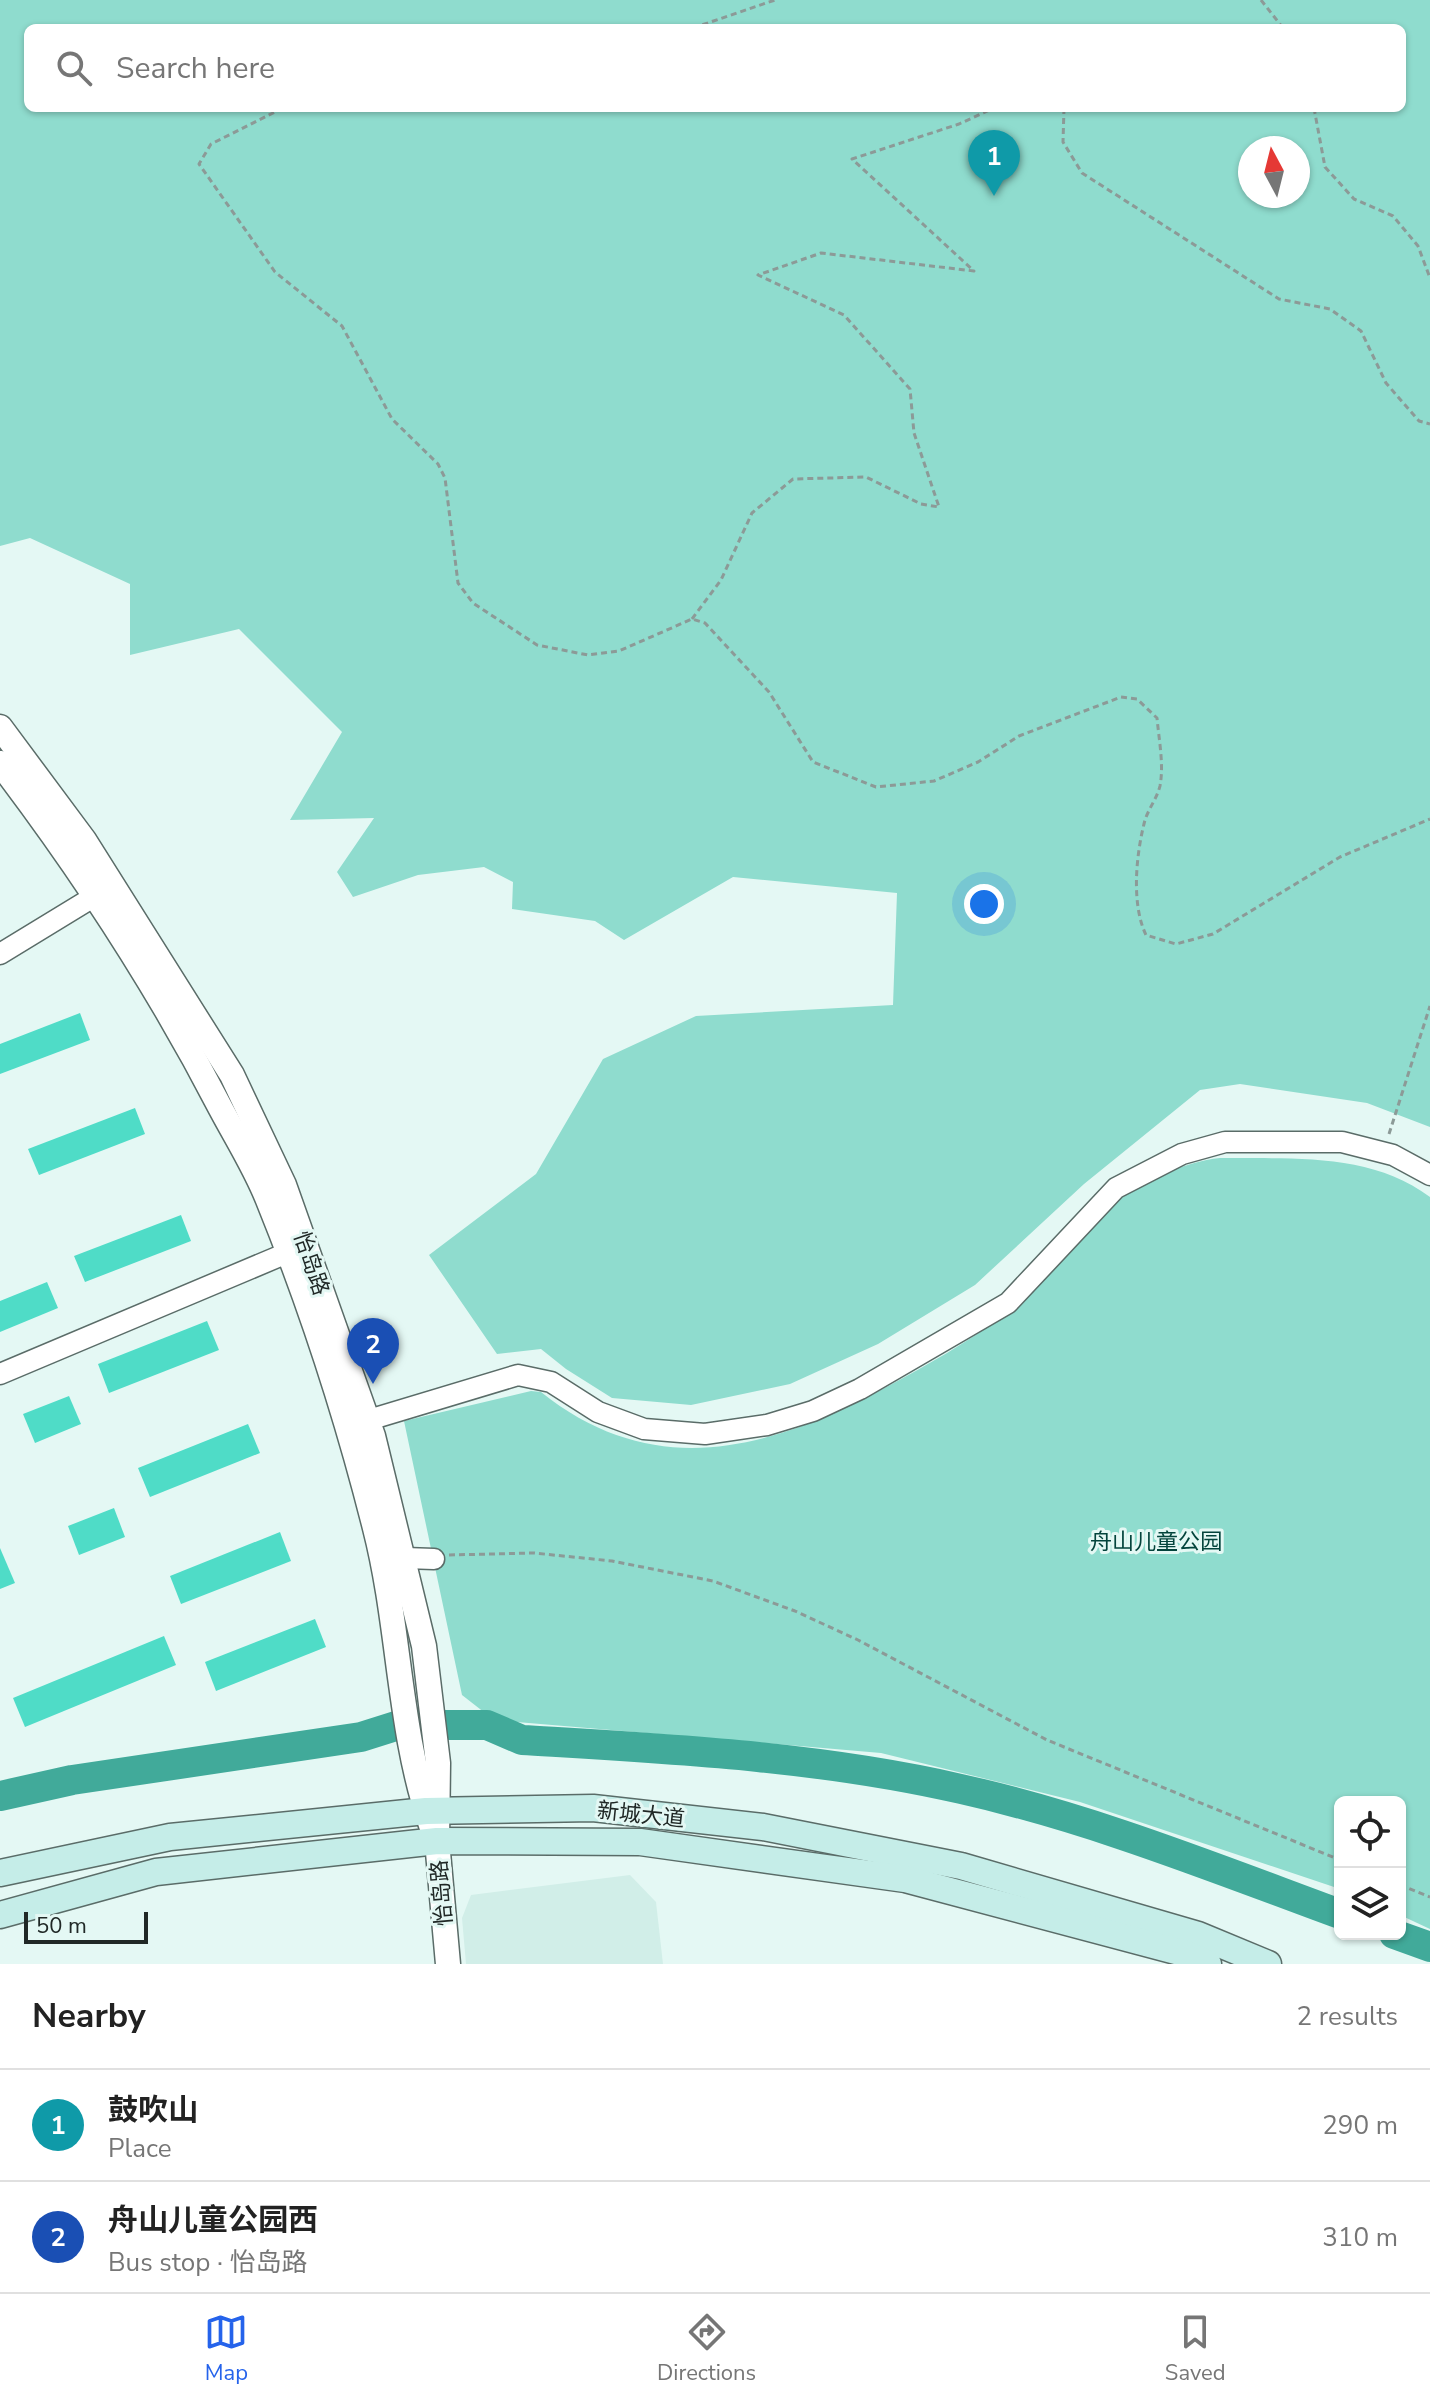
<!DOCTYPE html>
<html lang="en">
<head>
<meta charset="utf-8">
<style>
	body { margin:0; font-family:"Nunito Sans","Noto Sans SC",sans-serif; background:#f2f2f2; color:#222 }
	.controls { position:absolute; right:24px; bottom:24px; display:grid; overflow:hidden; border-radius:12px; box-shadow:0 2px 6px #0004 }
	.controls button { width:72px; height:72px; display:grid; place-items:center; padding:0; border:0; border-bottom:2px solid #e0e0e0; background:#fff; color:#222; font:40px sans-serif }
	.compass { position:absolute; left:1238px; top:136px; width:72px; height:72px; border-radius:50%; background:#fff; box-shadow:0 2px 6px #0004; rotate:353deg }
	.scale { position:absolute; left:24px; bottom:20px; width:124px; box-sizing:border-box; padding-left:8px; border:4px solid #202826; border-top:0; font-size:22px; line-height:28px; white-space:nowrap; color:#202826; -webkit-text-stroke:6px #e4f8f4; paint-order:stroke }
	.you { position:absolute; left:984px; top:904px; width:28px; height:28px; margin:-20px; border:6px solid #fff; border-radius:50%; background:#1a73e8; box-shadow:0 0 0 12px #1a73e833 }
	.badge { display:grid; place-items:center; width:52px; height:52px; border-radius:50%; background:#2563eb; color:#fff; font-size:26px; font-weight:700 }
	.pin { position:absolute; translate:-50% -66px; filter:drop-shadow(0 2px 4px #0008) }
	.pin::after { content:''; position:absolute; top:42px; width:28px; height:24px; background:inherit; clip-path:polygon(0 0,100% 0,50% 100%) }
	.list { margin:0; padding:0; list-style:none }
	h2 { display:flex; justify-content:space-between; align-items:center; height:104px; margin:0; padding:0 32px; font-size:34px }
	h2 small { font-size:26px; font-weight:400; color:#767676 }
	.list li { display:grid; grid-template-columns:52px 1fr auto; gap:24px; align-items:center; box-sizing:border-box; height:112px; padding:0 32px; border-top:2px solid #e0e0e0 }
	.list b { display:block; font-size:30px; white-space:nowrap }
	.list p { margin:0; font-size:26px; white-space:nowrap; color:#767676 }
	.list em { font-size:26px; font-style:normal; color:#767676 }
	.icon { flex:none; width:44px; height:44px; fill:none; stroke:currentColor; stroke-width:2; stroke-linecap:round; stroke-linejoin:round }
	.map { position:relative; flex:none; width:1430px; height:1964px; overflow:hidden }
	.search { position:absolute; background:#fff; box-shadow:0 2px 6px #0004; left:24px; right:24px; top:24px; height:88px; display:flex; align-items:center; gap:20px; box-sizing:border-box; padding:0 28px; border-radius:12px; color:#767676; font-size:30px }
	.sheet { height:328px; background:#fff }
	nav { display:flex; justify-content:space-around; align-items:center; box-sizing:border-box; height:112px; border-top:2px solid #e0e0e0; background:#fff; font-size:22px; color:#767676 }
	nav a { display:grid; justify-items:center; gap:4px }
	nav .on { color:#2563eb }
	.map>svg:first-child { display:block }
</style>
</head>
<body>
<div class="map">
<svg width="1430" height="1964" viewBox="0 0 1430 1964">
	<rect width="100%" height="100%" fill="#e4f8f4"/>
	<!-- built -->
	<path fill="#d1eee8" d="M630,1875L656,1902L663,1964H466L462,1918L471,1895Z"/>
	<!-- green -->
	<g fill="#8fdcce" fill-rule="evenodd">
		<path d="M0,0H1430V1127L1367,1103L1240,1084L1200,1090L1084,1184L975,1285L878,1344L790,1384L691,1405L612,1398L566,1369L541,1349L497,1354L429,1255L536,1174L603,1059L696,1016L893,1005L897,893L733,877L624,940L595,921L512,909L513,882L484,867L418,875L353,897L337,872L374,818L290,820L342,732L239,629L130,655V584L30,538L0,546ZM28,28H1402V108H28ZM1250,148H1298V196H1250Z"/>
		<path d="M1220,1158C1291,1159 1371,1152 1430,1197V1929L1400,1915V1802H1340V1889L1080,1802L881,1753L494,1720L462,1695L404,1421L531,1391L541,1392C661,1488 783,1445 903,1378C947,1354 996,1325 1033,1291C1060,1266 1078,1233 1105,1208C1130,1185 1187,1161 1220,1158Z"/>
	</g>
	<g fill="none" stroke-linecap="round" stroke-linejoin="round">
		<!-- river -->
		<g stroke="#41aa9a" stroke-width="30">
			<path d="M0,1796L72,1780L361,1737L399,1725H487L522,1740C670,1749 817,1756 961,1789C1091,1818 1215,1868 1340,1914"/>
			<path d="M1394,1934L1430,1947"/>
		</g>
	</g>
	<!-- building -->
	<g fill="#4fdcc7">
		<path d="M80,1013L90,1040L0,1074V1044Z"/>
		<path d="M135,1108L145,1134L39,1175L28,1149Z"/>
		<path d="M181,1215L191,1241L85,1282L74,1256Z"/>
		<path d="M47,1282L58,1308L0,1332V1301Z"/>
		<path d="M207,1321L219,1350L109,1393L98,1364Z"/>
		<path d="M69,1396L81,1424L35,1443L23,1414Z"/>
		<path d="M248,1424L260,1453L150,1497L138,1468Z"/>
		<path d="M114,1508L125,1537L79,1555L68,1526Z"/>
		<path d="M280,1532L291,1561L181,1604L170,1576Z"/>
		<path d="M0,1548L15,1583L0,1589Z"/>
		<path d="M315,1619L326,1647L216,1691L205,1662Z"/>
		<path d="M164,1636L176,1665L25,1727L13,1698Z"/>
	</g>
	<g fill="none" stroke-linecap="round" stroke-linejoin="round">
		<!-- minor casing -->
		<g stroke="#5a6c68" stroke-width="23">
			<g id="minor">
				<path d="M0,954L95,896"/>
				<path d="M0,1374L287,1253"/>
				<path d="M352,1425L518,1375L551,1382L598,1412L644,1429L705,1434L767,1425L813,1411L860,1389L1008,1303L1116,1188L1182,1154L1225,1142H1342L1393,1155L1430,1175"/>
				<path d="M405,1558L434,1559"/>
			</g>
		</g>
		<!-- tertiary casing -->
		<g stroke="#5a6c68" stroke-width="27">
			<g id="tertiary">
				<path d="M0,727L84,840L232,1075L284,1185L373,1436L424,1646L438,1763L437,1841L448,1964"/>
				<path d="M0,763C83,872 158,987 221,1109C237,1139 256,1169 268,1200C311,1306 347,1417 375,1528C400,1625 398,1730 431,1825"/>
			</g>
		</g>
		<!-- secondary casing -->
		<g stroke="#5a6c68" stroke-width="29">
			<g id="secondary">
				<path d="M0,1873L170,1837L426,1811L593,1808L763,1827L961,1866L1198,1935L1268,1964"/>
				<path d="M0,1915L156,1872L437,1841L640,1842L905,1879L1187,1954L1208,1964"/>
			</g>
		</g>
		<!-- path -->
		<g stroke="#8c9a97" stroke-width="3" stroke-dasharray="6 4" stroke-linecap="butt">
			<path d="M1261,0L1283,28"/>
			<path d="M693,28L775,0"/>
			<path d="M283,108L211,144L199,164L275,272L342,326L392,419L438,464L445,478L458,583L473,603L537,645L588,655L619,651L692,619L705,623L769,692L813,762L876,787L934,781L978,762L1019,736L1121,697L1137,699L1157,718C1159,740 1164,765 1160,786C1157,798 1149,808 1145,820C1136,854 1131,904 1146,935L1176,944L1213,934L1340,857L1430,819"/>
			<path d="M1064,108L1063,142L1082,173L1279,299L1330,309L1361,331L1386,383L1419,421L1430,424"/>
			<path d="M1314,108L1325,167L1354,199L1393,216L1418,246L1430,278"/>
			<path d="M692,619L721,580L752,513L793,479L866,477L921,504L939,507L914,433L910,389L844,315L758,275L821,253L974,271L852,159L959,124L994,108"/>
			<path d="M1389,1134L1430,1006"/>
			<path d="M449,1555L534,1553L612,1561L713,1581L795,1611L858,1640L1047,1740L1340,1860"/>
			<path d="M1400,1885L1430,1897"/>
		</g>
		<!-- minor -->
		<use href="#minor" stroke="#fff" stroke-width="20"/>
		<!-- tertiary -->
		<use href="#tertiary" stroke="#fff" stroke-width="24"/>
		<!-- secondary -->
		<use href="#secondary" stroke="#c5ede8" stroke-width="26"/>
	</g>
	<g text-anchor="middle" stroke-width="6" stroke-linejoin="round" paint-order="stroke">
		<!-- street labels -->
		<g font-size="22" fill="#202826" stroke="#e4f8f4">
			<text transform="translate(312 1263) rotate(71)" y="8">怡岛路</text>
			<text transform="translate(641 1814) rotate(6)" y="8">新城大道</text>
			<text transform="translate(441 1893) rotate(-95)" y="8">怡岛路</text>
		</g>
		<!-- park labels -->
		<g font-size="22" fill="#03443c" stroke="#e4f8f4">
			<text x="1156" y="1549">舟山儿童公园</text>
		</g>
	</g>
</svg>
<div class="controls">
<button><svg class="icon" aria-label="locate" viewBox="0 0 24 24"><circle cx="12" cy="12" r="6"/><path d="M12 2v4M12 18v4M2 12h4M18 12h4"/></svg></button>
<button><svg class="icon" aria-label="layers" viewBox="0 0 24 24"><path d="M12 4l9 5-9 5-9-5zM3 14l9 5 9-5"/></svg></button>
</div>
<svg class="compass" viewBox="-18 -18 36 36"><path d="M0-13l5 13h-10z" fill="#e53935"/><path d="M0 13l5-13h-10z" fill="#767676"/></svg>
<div class="scale">50 m</div>
<div class="you"></div>
<div class="pin badge" style="left:994px;top:196px;background:#0f9aa8">1</div>
<div class="pin badge" style="left:373px;top:1384px;background:#1a4fb4">2</div>
<div class="search"><svg class="icon" aria-label="search" viewBox="0 0 24 24"><circle cx="10" cy="10" r="6"/><path d="M15 15l6 6"/></svg>Search here</div>
</div>
<section class="sheet">
<h2>Nearby<small>2 results</small></h2>
<ul class="list">
<li><span class="badge" style="background:#0f9aa8">1</span><div><b>鼓吹山</b><p>Place</p></div><em>290 m</em></li>
<li><span class="badge" style="background:#1a4fb4">2</span><div><b>舟山儿童公园西</b><p>Bus stop · 怡岛路</p></div><em>310 m</em></li>
</ul>
</section>
<nav>
<a class="on"><svg class="icon" aria-label="map" viewBox="0 0 24 24"><path d="M3 6l6-2 6 2 6-2v14l-6 2-6-2-6 2zM9 4v14M15 6v14"/></svg>Map</a>
<a><svg class="icon" aria-label="directions" viewBox="0 0 24 24"><path d="M12 3l9 9-9 9-9-9zM9 14v-3h6M13 9l2 2-2 2"/></svg>Directions</a>
<a><svg class="icon" aria-label="saved" viewBox="0 0 24 24"><path d="M7 4h10v16l-5-4-5 4z"/></svg>Saved</a>
</nav>
</body>
</html>
